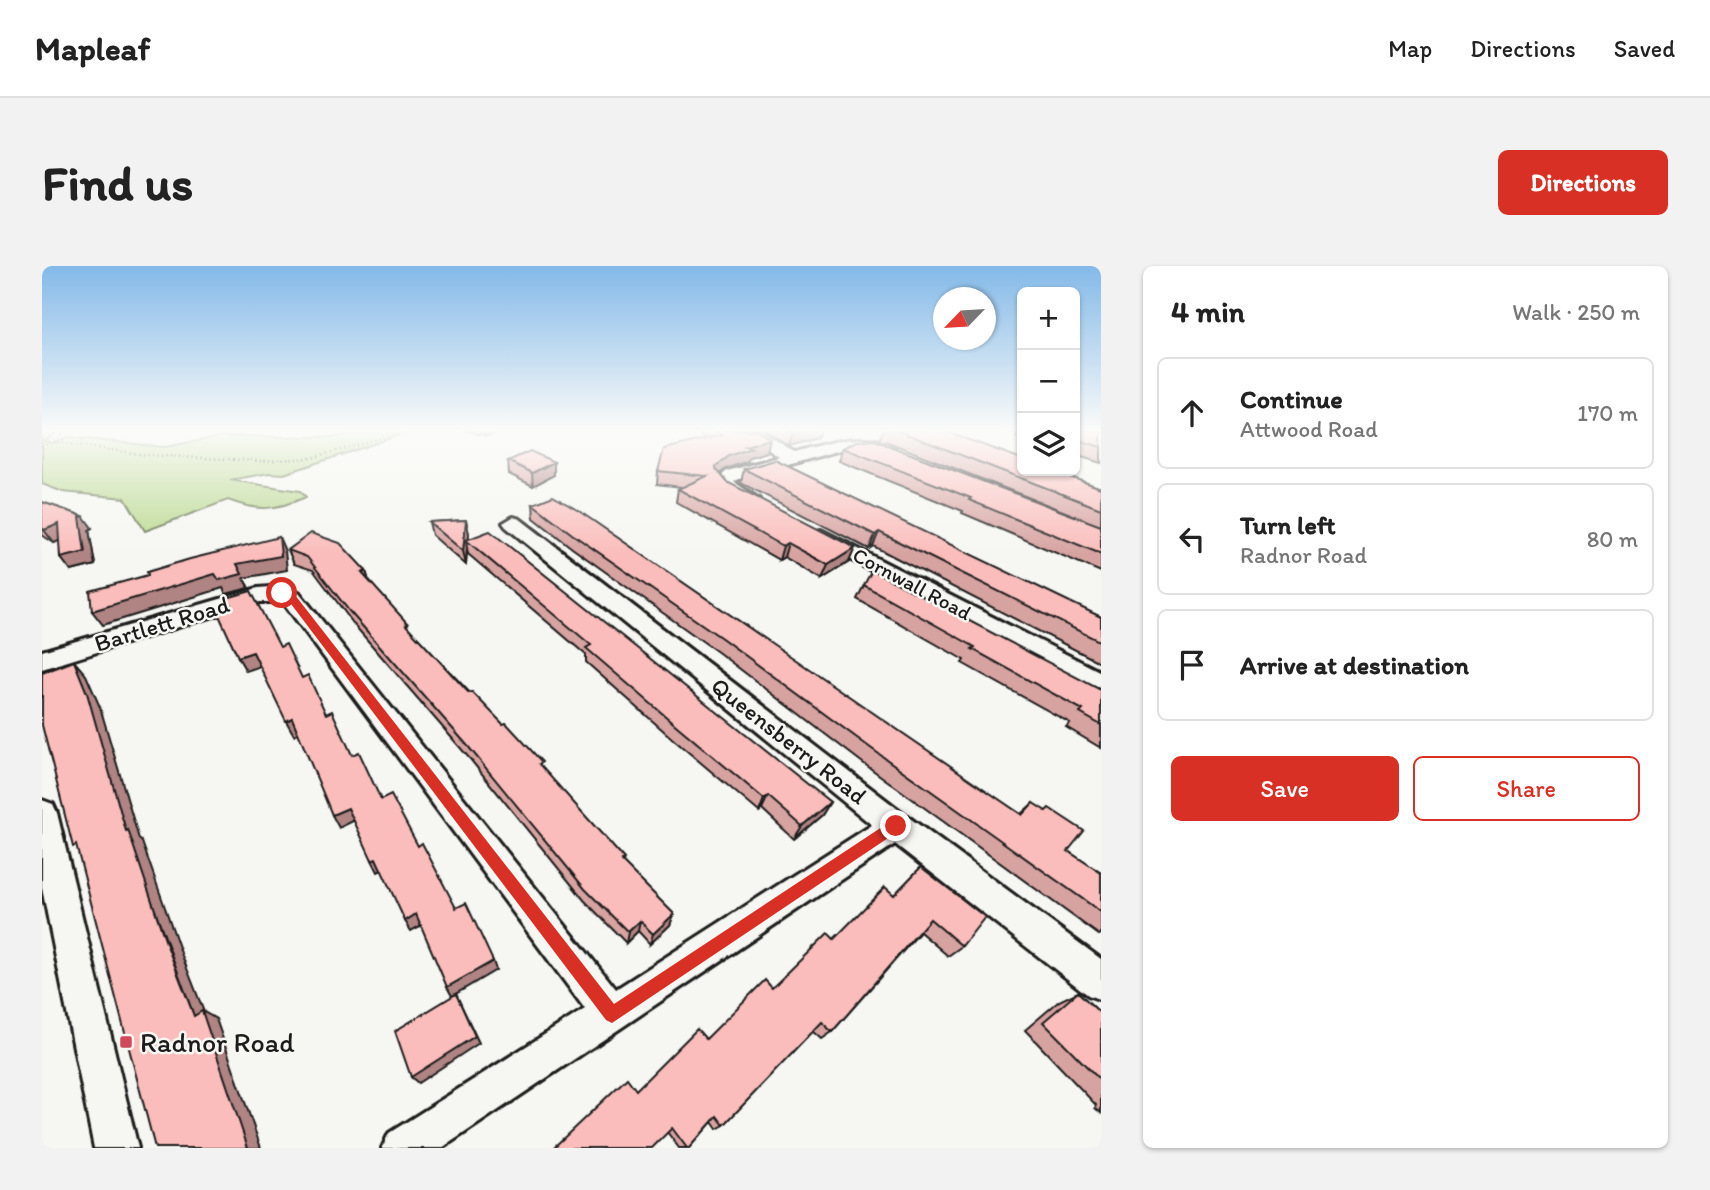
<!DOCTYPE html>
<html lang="en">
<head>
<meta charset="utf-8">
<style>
	body { margin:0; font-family:Itim,sans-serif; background:#f2f2f2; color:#222 }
	.controls { position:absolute; right:21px; top:21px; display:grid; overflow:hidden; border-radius:10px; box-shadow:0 2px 5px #0004 }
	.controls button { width:63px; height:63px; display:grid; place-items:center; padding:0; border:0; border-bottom:2px solid #e0e0e0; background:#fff; color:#222; font:35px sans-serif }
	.compass { position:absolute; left:891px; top:21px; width:63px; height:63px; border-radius:50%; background:#fff; box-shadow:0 2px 5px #0004; rotate:245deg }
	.stop { position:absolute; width:21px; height:21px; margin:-16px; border:5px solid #d93025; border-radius:50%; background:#fff }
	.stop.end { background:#d93025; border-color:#fff; box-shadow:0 2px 7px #0008 }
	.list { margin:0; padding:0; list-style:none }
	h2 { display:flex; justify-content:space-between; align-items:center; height:91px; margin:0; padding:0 28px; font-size:30px }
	h2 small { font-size:23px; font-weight:400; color:#767676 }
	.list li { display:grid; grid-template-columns:46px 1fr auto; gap:21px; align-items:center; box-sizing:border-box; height:112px; margin:0 14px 14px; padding:0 14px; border:2px solid #e0e0e0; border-radius:10px }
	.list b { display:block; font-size:26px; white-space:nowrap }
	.list p { margin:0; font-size:23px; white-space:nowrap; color:#767676 }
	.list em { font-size:23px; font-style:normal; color:#767676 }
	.actions { display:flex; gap:14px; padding:21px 28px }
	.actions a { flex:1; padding:16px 0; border:2px solid #d93025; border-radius:10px; text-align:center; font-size:24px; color:#d93025 }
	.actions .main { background:#d93025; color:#fff }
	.icon { flex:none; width:38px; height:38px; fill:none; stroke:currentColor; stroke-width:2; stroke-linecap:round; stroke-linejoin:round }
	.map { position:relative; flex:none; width:1059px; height:882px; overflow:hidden; border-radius:10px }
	header { display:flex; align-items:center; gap:42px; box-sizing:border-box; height:98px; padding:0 35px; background:#fff; border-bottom:2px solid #e0e0e0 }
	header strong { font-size:33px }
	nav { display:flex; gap:38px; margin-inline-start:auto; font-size:24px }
	.intro { display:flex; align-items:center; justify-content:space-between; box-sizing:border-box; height:168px; padding:0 42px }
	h1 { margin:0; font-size:49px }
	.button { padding:18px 32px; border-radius:10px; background:#d93025; color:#fff; font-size:24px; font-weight:700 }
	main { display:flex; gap:42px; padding:0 42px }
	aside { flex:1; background:#fff; border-radius:10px; box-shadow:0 2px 5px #0004 }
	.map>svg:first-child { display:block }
</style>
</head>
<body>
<header>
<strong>Mapleaf</strong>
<nav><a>Map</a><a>Directions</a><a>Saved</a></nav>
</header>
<div class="intro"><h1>Find us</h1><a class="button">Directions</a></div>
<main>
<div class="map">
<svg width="1059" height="882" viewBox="0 0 1059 882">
	<rect width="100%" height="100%" fill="#f6f6f2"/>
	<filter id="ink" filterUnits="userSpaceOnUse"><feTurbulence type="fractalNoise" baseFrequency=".0143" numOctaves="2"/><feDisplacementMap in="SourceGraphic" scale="14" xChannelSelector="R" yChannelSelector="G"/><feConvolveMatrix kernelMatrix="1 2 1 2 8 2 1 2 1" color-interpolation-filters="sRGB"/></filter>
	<g filter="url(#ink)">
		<!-- green -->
		<path fill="#bbd991" stroke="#6c7a56" stroke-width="2" d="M0,164H14L13,168L3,175L12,177L25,171L123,181L182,170L293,171L320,164H373L242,208L227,207L188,214L258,225L264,231C234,244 217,246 186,234L103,265L83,232L21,226L0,218Z"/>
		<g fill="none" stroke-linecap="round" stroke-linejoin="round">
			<!-- street casing -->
			<g stroke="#1c1c1c" stroke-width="6">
				<g id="street">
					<path d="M699,164H718L752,186C778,179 833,161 854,184L846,189L822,183L798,184L697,213L692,216L717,233L708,238L683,227L673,215L685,205L737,191Z"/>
					<path d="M471,251L478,253L865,550L1059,693V734L1046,729L853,578L400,882H340L347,867L543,743L241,336H218L0,403V385L216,322L240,320L257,326L574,723L830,559L464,261L461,257Z"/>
					<path d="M779,264L1059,406V426L772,274L769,270L772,266Z"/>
					<path d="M0,534L11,538L15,547L96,882H52L0,622Z"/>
				</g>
			</g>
			<!-- path -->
			<g stroke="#1c1c1c" stroke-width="2.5" stroke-dasharray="1 3.5" stroke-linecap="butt">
				<path d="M2,164L22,168"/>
				<path d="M12,176L105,189L220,195L269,192L368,164"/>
				<path d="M0,181L23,168L24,164"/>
			</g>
			<!-- street -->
			<use href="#street" fill="#f6f6f2" fill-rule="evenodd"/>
		</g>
		<!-- wall -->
		<g fill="#d7a3a1" stroke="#1c1c1c" stroke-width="2">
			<path d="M422,164H459L452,168L444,170Z"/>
			<path d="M652,164H715L728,173L725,186L707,191L706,195L684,203L678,208L685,216L807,296L780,313L742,291L737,294L634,236L636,223L640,221L615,218L616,205L664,173Z"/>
			<path d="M723,164H778L775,172L747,180Z"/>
			<path d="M841,164H899L1059,222V306L920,247L921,245L797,195L801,182L1036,251L846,176L837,175Z"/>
			<path d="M964,164H980V173L974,171L976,168Z"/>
			<path d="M1033,164H1059V197L1033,189Z"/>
			<path d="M466,195L512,196V209L491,220L467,208Z"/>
			<path d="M702,203L1059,351V397L831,280L827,283L699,217Z"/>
			<path d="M0,236L41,250L50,262L47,264L53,299L29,305L18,275L12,277L0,269Z"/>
			<path d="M491,238L979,548L991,537L1026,585L1059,607V668L1057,669L821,497L677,387L530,282L492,252Z"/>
			<path d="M424,254L427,268L426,274L788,536L780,549L752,573L720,543L717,546L632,474L544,396V389L426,288L425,282L424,299L390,269L387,256Z"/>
			<path d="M246,284L324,305L327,315L368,364L500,502L582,593L581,597L632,648L628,659L608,678L596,665L584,677L542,634L428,493L314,361L271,304L252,298Z"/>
			<path d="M822,319L1059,424V482L1024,461L1028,457L920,397L922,394L815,333Z"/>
			<path d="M879,601L920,680L906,690L878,666L790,766L780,773L771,765L682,859L675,863L670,856L647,882H637L594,824L664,773L792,673L852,629Z"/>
			<path d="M1036,726L1059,748V847L1053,842L1054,839L983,764L1017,735Z"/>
		</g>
		<!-- shaded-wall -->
		<g fill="#af8483" stroke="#1c1c1c" stroke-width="2">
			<path d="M443,164H459L452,168L444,170Z"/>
			<path d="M761,164H778L775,172L747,180L751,167Z"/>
			<path d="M728,173L725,186L707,191L706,195L684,203L671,213L674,200L687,190L703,180Z"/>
			<path d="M512,196V209L491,220L490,207Z"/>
			<path d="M41,250L50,262L47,264L53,299L29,305L19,292L38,251Z"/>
			<path d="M424,254L427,268L426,276L424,274L425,282L424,299L421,285Z"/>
			<path d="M17,258L27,271L12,277L2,264Z"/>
			<path d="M837,266L831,280L827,283L833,269Z"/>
			<path d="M237,271L243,285L245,304L202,312L207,322L184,328L181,322L61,359L50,345L195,298Z"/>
			<path d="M746,277L742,291L737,294L741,280Z"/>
			<path d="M813,282L807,296L780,313L786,299Z"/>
			<path d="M324,305L328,319L320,307Z"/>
			<path d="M211,386L219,400L204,405L196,391Z"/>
			<path d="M32,395L44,409L58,441L97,573L100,576L139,687L162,746L174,753L219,882H206L152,750L84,565Z"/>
			<path d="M250,452L257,466L252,469L244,455Z"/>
			<path d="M726,530L720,543L717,546L722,533Z"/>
			<path d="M788,536L780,549L752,573L760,560Z"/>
			<path d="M306,542L313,554L297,562L290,549Z"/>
			<path d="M334,592L340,604L336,606L330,594Z"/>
			<path d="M374,648L380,659L369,665L363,655Z"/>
			<path d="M632,648L628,659L608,678L611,668Z"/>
			<path d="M598,655L596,665L584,677L586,666Z"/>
			<path d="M451,695L454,704L410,730L405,721Z"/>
			<path d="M414,728L437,777L376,817L369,811Z"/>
		</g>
		<!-- building -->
		<g fill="#fabdbb" stroke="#1c1c1c" stroke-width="2">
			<path d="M672,164H715L728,173L703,180L709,182L687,190L674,200V203L685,216L813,282L786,299L746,277L741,280L636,223L665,210L616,205L622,183L680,169Z"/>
			<path d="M746,164H761L751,167Z"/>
			<path d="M854,164H899L980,193V205H1011L1059,222V243Z"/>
			<path d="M1033,164H1059V181L1033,173Z"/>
			<path d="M832,174L1059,260V288L927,234L929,232L801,182L815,175Z"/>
			<path d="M488,185L512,196L490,207L466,195Z"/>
			<path d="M733,194L1059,351V376L837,266L833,269L702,203Z"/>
			<path d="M511,230L537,245L980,549L991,537L1004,545L1007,542L1042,565L1026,585L1059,607V646L830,483L681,373L530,268L491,238Z"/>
			<path d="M0,236L41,250L38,251L43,286L19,292L17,258L2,264L0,262Z"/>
			<path d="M424,254L421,285L387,256Z"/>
			<path d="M448,265L788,536L760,560L726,530L722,533L635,460L544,382L549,379L424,274Z"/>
			<path d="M269,267L298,277L324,305L320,307L366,358L364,359L427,427L430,426L461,458L464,457L500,496L497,498L582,593L579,595L632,648L611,668L598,655L586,666L543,623L425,479L308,346L265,291L246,284Z"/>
			<path d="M237,271L239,290L195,298L200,308L177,314L173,308L50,345L48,325L106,309L105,306L148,293Z"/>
			<path d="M830,304L1059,424V459L1038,447L1041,444L930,383L933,381L822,319Z"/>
			<path d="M209,325L238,381L244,378L260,412L266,409L284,448L290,445L310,489L317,486L339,534L349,529L376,580L380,577L414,642L424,637L451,695L405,721L374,648L363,655L334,592L330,594L306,542L290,549L250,452L244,455L211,386L196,391L176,347L190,342L185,332Z"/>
			<path d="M32,395L45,427L84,565L86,564L124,677L152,750L160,745L206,882H113L34,579L31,581L0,459V407Z"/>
			<path d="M879,601L943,651L920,680L888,653L790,766L780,756L682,859L675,850L647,882H645L630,862L610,882H511L585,812L594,824L655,763L664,773L723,714L730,722L786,667L792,673L843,621L852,629Z"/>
			<path d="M1036,726L1059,748V815L1001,756Z"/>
			<path d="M414,728L433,770L369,811L353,765Z"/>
		</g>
	</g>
	<!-- sky -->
	<linearGradient id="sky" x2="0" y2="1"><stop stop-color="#83b9e8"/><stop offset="0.57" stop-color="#fbfbf9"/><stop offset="1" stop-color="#fbfbf9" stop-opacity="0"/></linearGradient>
	<rect width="1059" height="288" fill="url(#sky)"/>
	<!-- route -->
	<path fill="#d93025" d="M240,324L253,329L572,738L849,555H858L860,560L858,564L570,757L564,754L246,334L237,329V325Z"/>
	<!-- markers -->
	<rect fill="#d1495b" stroke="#f6f6f2" stroke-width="2.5" x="77" y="769" width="14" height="14" rx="3.5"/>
	<g text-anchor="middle" stroke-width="5" stroke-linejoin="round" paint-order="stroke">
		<!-- far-street labels -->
		<g font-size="21" fill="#1c1c1c" stroke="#f6f6f2">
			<text transform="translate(870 318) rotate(28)" y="7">Cornwall Road</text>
		</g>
		<!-- street labels -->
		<g font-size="24" fill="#1c1c1c" stroke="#f6f6f2">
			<text transform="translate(120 358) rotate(-17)" y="8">Bartlett Road</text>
			<text transform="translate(747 475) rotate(38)" y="8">Queensberry Road</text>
		</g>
		<!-- near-poi labels -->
		<g font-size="28" fill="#1c1c1c" stroke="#f6f6f2" text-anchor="start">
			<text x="98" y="786">Radnor Road</text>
		</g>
	</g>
</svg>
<div class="controls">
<button>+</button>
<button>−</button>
<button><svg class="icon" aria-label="layers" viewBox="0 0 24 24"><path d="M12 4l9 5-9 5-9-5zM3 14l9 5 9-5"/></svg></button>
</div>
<svg class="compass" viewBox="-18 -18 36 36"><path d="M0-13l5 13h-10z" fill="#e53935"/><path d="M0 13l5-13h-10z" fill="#767676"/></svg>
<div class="stop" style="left:240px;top:327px"></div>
<div class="stop end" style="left:854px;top:560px"></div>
</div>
<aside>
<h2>4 min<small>Walk · 250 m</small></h2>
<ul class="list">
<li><svg class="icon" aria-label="ahead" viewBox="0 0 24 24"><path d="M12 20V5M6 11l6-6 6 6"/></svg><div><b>Continue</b><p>Attwood Road</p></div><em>170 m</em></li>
<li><svg class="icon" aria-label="left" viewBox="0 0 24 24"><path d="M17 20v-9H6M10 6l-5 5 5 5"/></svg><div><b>Turn left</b><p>Radnor Road</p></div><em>80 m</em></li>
<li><svg class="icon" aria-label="arrive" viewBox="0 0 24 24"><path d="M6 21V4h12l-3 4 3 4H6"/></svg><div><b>Arrive at destination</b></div></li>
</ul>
<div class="actions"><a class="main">Save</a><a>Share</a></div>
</aside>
</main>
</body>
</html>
